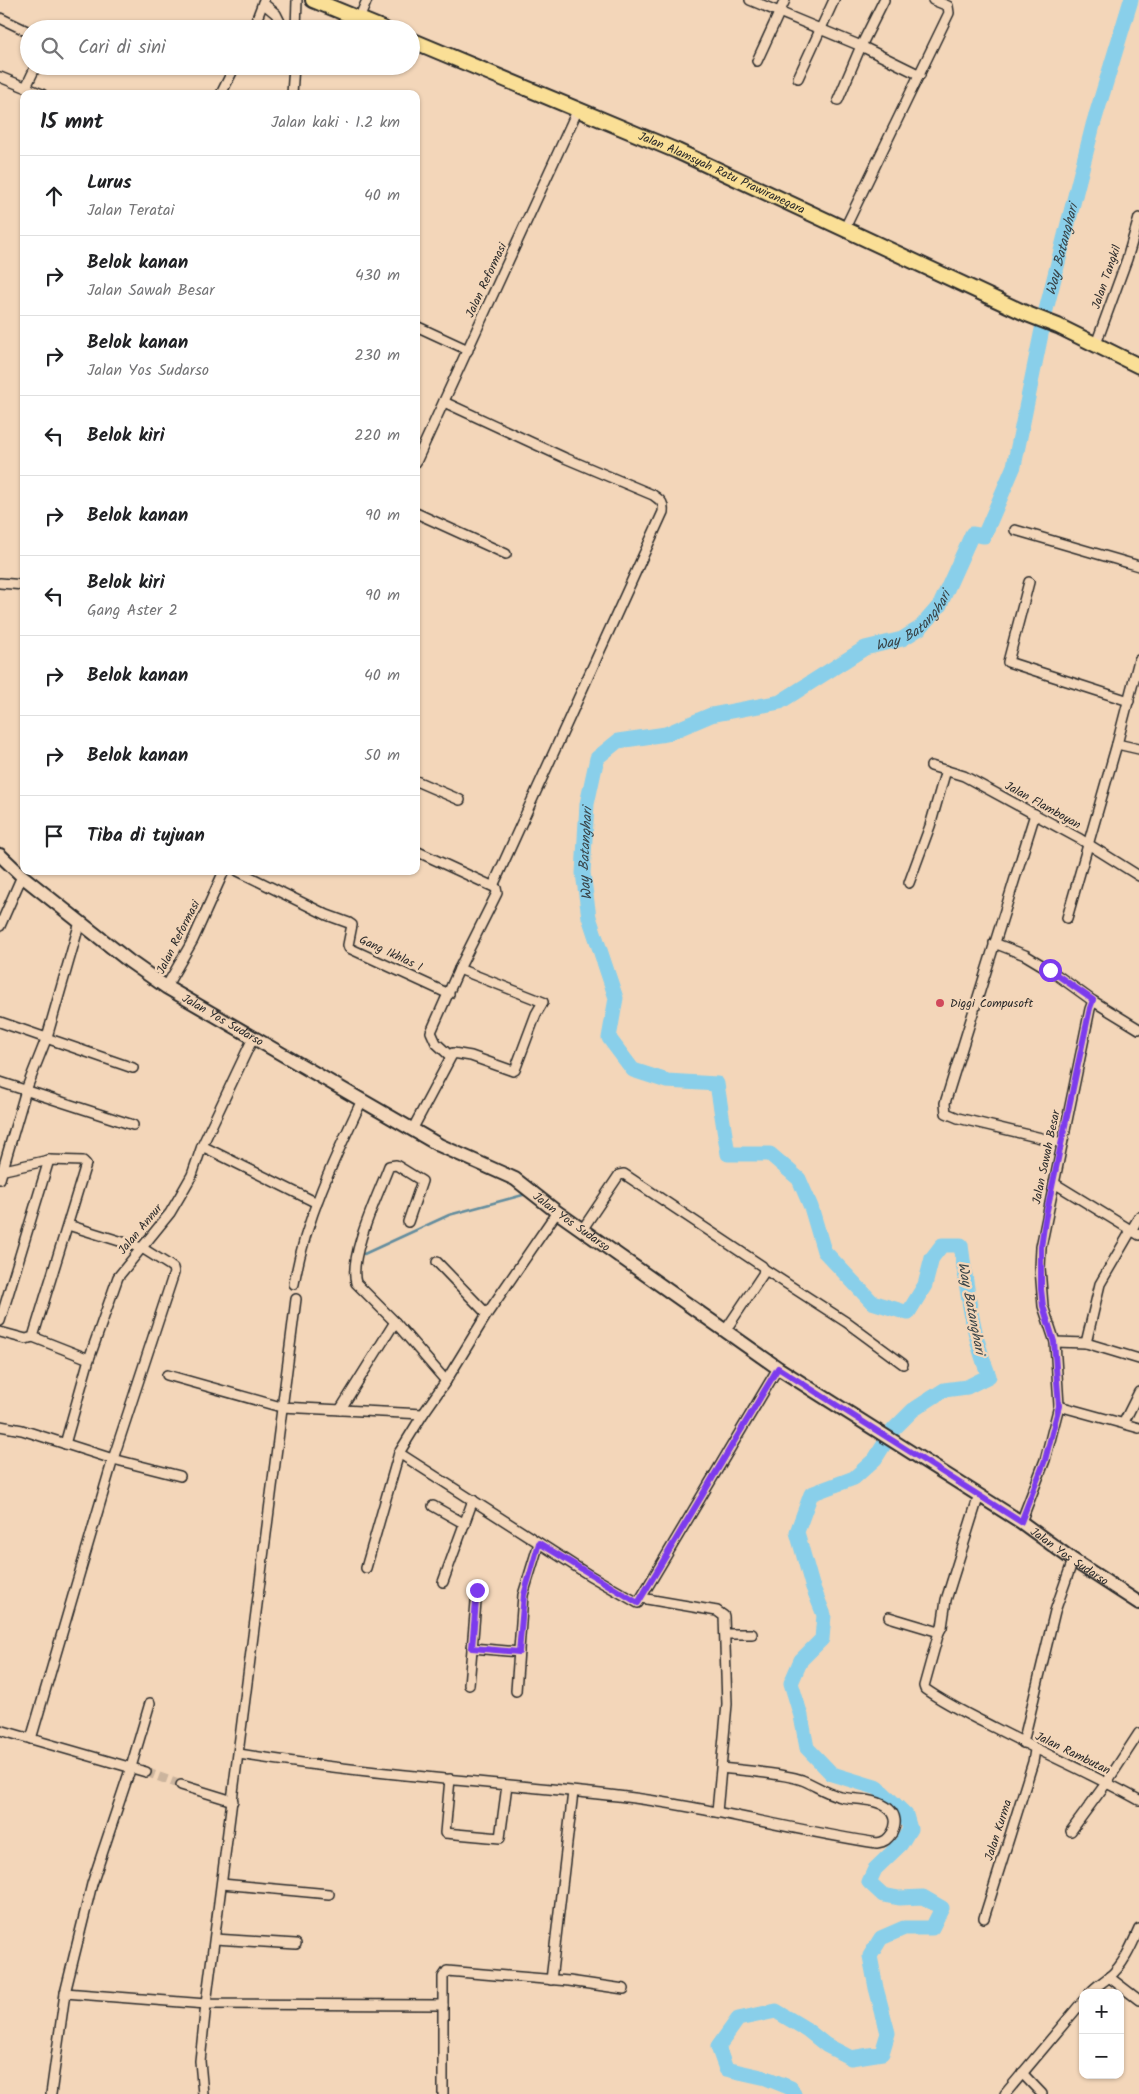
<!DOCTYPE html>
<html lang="id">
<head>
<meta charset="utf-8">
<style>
	body { margin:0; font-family:Kalam,sans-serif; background:#f2f2f2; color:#202124 }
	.controls { position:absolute; right:15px; bottom:15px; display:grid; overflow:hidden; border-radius:10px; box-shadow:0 1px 4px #0004 }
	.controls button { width:45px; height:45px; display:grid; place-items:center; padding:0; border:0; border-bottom:1px solid #e0e0e0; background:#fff; color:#202124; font:25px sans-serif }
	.stop { position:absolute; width:15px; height:15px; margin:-11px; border:4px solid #7c3aed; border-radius:50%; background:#fff }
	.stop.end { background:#7c3aed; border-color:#fff; box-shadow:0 1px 5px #0008 }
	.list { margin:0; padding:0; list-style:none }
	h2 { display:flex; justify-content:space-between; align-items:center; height:65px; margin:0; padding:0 20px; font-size:21px }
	h2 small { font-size:16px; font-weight:400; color:#757577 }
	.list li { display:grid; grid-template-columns:32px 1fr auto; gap:15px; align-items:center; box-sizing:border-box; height:80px; padding:0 20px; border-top:1px solid #e0e0e0 }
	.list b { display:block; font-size:19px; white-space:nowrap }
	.list p { margin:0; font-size:16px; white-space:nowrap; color:#757577 }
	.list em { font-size:16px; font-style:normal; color:#757577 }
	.icon { flex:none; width:28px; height:28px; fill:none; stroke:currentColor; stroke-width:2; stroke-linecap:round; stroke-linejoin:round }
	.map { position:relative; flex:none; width:1139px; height:2094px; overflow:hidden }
	.search { position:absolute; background:#fff; box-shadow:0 1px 4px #0004; left:20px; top:20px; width:400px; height:55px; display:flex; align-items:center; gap:12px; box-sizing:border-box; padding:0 18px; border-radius:28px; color:#757577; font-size:19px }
	.panel { position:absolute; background:#fff; box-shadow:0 1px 4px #0004; left:20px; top:90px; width:400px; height:785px; border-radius:10px }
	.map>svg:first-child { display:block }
</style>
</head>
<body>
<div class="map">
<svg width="1139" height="2094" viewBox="0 0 1139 2094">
	<rect width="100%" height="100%" fill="#f3d6b9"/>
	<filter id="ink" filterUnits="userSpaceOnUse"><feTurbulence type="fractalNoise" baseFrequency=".02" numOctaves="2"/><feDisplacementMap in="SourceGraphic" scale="10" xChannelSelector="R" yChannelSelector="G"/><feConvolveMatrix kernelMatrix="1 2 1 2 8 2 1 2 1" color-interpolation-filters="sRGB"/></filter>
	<g filter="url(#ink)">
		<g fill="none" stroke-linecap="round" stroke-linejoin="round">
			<!-- stream -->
			<path stroke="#638d9e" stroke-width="2.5" d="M364,1254L449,1215L523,1195"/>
			<!-- river -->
			<path stroke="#89cfea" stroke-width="15" id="s1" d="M794,2094L791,2088L766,2078L726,2069L718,2047L738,2019L776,2011L806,2029L826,2045L851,2058L882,2053L888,2033L876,1988L870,1956L881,1938L904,1928H932L942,1908L923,1897L899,1898L883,1895L869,1882L875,1869L901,1844L910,1829L906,1815L878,1788L832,1774L807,1748L801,1716L791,1683L801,1660L822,1639L824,1615L812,1585L797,1532L811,1494L854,1478L875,1459L893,1430L913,1410L944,1390L967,1387L989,1376C972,1334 967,1290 961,1245H942L932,1258L925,1285L908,1313L872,1302L824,1251L811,1207L799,1179L770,1154H728L717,1084L667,1081L633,1070L609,1038L616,998L589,917L583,873L587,804L597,758L618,741L666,734L711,715L780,702L865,648L902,639L920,628L940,605L972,534L984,536L1014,466L1046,310L1093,125L1131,0"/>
			<!-- street-tunnel -->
			<path stroke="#cbb49d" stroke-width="9" stroke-dasharray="9 4.5" stroke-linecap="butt" d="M146,1772L181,1785"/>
			<!-- street casing -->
			<g stroke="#2b2b2b" stroke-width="12">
				<g id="street">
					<path d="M750,0L861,46L920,75"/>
					<path d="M263,3L276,14L280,22L275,29"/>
					<path d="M0,18L29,32"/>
					<path d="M359,19L367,0"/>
					<path d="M253,29L264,0"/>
					<path d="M296,29L297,0"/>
					<path d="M757,61L785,0"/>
					<path d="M0,77L42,94"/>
					<path d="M798,78L834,0"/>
					<path d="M26,87L36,66"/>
					<path d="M221,94L235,66"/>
					<path d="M292,94L294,66"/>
					<path d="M838,100L861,46L884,0"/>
					<path d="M845,228L949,13L948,6L933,0"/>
					<path d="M416,326L468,350"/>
					<path d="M1096,344L1127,259L1139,218"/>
					<path d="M444,402L565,458L653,495C661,501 664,502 663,512L493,886"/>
					<path d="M416,462L578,109"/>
					<path d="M416,513L506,554"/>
					<path d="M1015,530L1139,566"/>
					<path d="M1029,582L1008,662L1129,701"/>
					<path d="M0,583L24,585"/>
					<path d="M1117,744L1139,749"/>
					<path d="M931,766L964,776L1080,839L1139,876"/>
					<path d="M416,781L460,800"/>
					<path d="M1035,814L945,1103L946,1113L958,1118L1062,1143"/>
					<path d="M416,851L496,888L497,893L459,969L431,1032L436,1043L450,1056"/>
					<path d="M238,871L327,915L349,923L352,925L348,945L349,948L449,994"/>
					<path d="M909,883L930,826L946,770"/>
					<path d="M1067,918L1117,744L1139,660"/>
					<path d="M0,926L22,876"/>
					<path d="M994,943L1025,955L1050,970L1093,1001L1139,1029"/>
					<path d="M166,987L193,940L224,871"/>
					<path d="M0,1022L133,1068"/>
					<path d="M0,1082L133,1125"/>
					<path d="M412,1130L453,1053L471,1056L513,1071L515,1070L536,1014L543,1002L459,969"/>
					<path d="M202,1146L317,1203"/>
					<path d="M0,1171L49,1160L83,1161L86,1164L33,1337L26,1339L0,1332"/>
					<path d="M0,1179L26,1090L47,1037L80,922"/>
					<path d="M1054,1183L1139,1235"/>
					<path d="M582,1230L619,1175L624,1174L762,1266L764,1269L763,1274L725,1331"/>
					<path d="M437,1262L487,1314"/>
					<path d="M764,1269L846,1322L903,1364"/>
					<path d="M294,1284C305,1220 334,1159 362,1100"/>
					<path d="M0,1321L49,1160"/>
					<path d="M395,1322L356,1283C348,1256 379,1193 389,1166L396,1165L422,1181L408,1222"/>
					<path d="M33,1337L89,1359"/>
					<path d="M1055,1342L1086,1343L1100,1284L1139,1217"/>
					<path d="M1086,1343L1139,1359"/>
					<path d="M167,1375L281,1407L423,1414L446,1381L487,1314L557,1212"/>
					<path d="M1059,1406L1139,1428"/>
					<path d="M340,1410L395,1322L446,1381"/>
					<path d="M1124,1422L1139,1392"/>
					<path d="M0,1426L22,1430L113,1459L180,1476"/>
					<path d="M65,1444L89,1359L118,1277L170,1213L180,1196L192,1175L202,1146L253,1038"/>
					<path d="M399,1453L589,1575L638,1603L778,1368"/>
					<path d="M433,1506L465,1524"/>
					<path d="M1021,1522L1045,1460L1059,1406L1055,1342L1043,1306L1040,1268L1041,1247L1090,1009L1093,1001"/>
					<path d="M366,1568L399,1453L423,1414"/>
					<path d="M443,1582L473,1500"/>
					<path d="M641,1598L717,1611L724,1616L727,1704L717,1812"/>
					<path d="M889,1617L939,1632L942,1627L946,1600L979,1495"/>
					<path d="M939,1632L924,1686L925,1689C946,1704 971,1716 995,1728C1043,1753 1092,1774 1139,1800"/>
					<path d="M726,1634H752"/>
					<path d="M472,1648L519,1652"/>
					<path d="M469,1685L477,1590"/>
					<path d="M516,1691L523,1595L539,1543"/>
					<path d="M0,1730L146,1772"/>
					<path d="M31,1739L113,1459L174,1273L173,1268L169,1265L142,1248L68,1225"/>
					<path d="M1023,1743L1055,1611L1073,1560"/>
					<path d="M239,1754C364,1774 491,1782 618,1796C705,1806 791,1830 877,1843C885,1842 888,1839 892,1833C897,1824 896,1815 889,1809C877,1798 855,1800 841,1797C825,1793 815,1785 802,1780C782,1773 745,1771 722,1768"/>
					<path d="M450,1779L445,1833L500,1838L507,1785"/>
					<path d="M181,1785L233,1801"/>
					<path d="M1071,1831L1107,1782L1139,1733"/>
					<path d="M222,1884L329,1894"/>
					<path d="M984,1918L1033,1762L1035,1750"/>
					<path d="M215,1939L296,1944"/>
					<path d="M1109,1977L1139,2000"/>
					<path d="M551,1980L573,1792"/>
					<path d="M65,1993L206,2004L443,2005"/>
					<path d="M1090,1993C1096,1986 1102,1983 1109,1977C1123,1966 1132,1945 1139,1929"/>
					<path d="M1022,2073L1042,2094"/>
					<path d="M51,2094L65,1993L92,1884L131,1767L150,1703"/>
					<path d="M203,2094L200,2061L206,2004L296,1299"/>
					<path d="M443,2094V1977L447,1971L569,1981L624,1989"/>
					<path d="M1005,2094L1083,2001"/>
				</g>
			</g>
			<!-- secondary casing -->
			<g stroke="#2b2b2b" stroke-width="16">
				<g id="secondary">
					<path id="s2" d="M0,855L22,876L129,961L166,987L439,1145L515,1179L557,1212L778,1368L1021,1522L1073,1560L1139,1603"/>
				</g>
			</g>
			<!-- primary casing -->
			<g stroke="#2b2b2b" stroke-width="18">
				<g id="primary">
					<path d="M313,0L384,29"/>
					<path id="s3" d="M411,40L677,151L1027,314L1058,326L1139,366"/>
				</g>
			</g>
			<!-- street -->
			<use href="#street" stroke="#f3d6b9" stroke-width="9"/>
			<!-- secondary -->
			<use href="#secondary" stroke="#f3d6b9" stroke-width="12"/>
			<!-- primary -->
			<use href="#primary" stroke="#fadf96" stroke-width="14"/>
		</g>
	</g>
	<g fill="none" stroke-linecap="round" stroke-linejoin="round" filter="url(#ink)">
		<!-- route -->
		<path stroke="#7c3aed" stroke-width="6" d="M477,1590L472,1648L519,1652L524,1595L539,1543L638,1603L778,1368L1021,1522L1045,1460L1059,1406L1054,1342L1043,1306L1041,1289V1247L1045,1220L1090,1008L1093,1000L1050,970"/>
	</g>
	<!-- markers -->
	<circle fill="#d1495b" stroke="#f3d6b9" stroke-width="2" cx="940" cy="1003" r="5"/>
	<g text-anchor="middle" stroke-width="5" stroke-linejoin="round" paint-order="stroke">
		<!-- street labels -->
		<g font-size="12" fill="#2b2b2b" stroke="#f3d6b9">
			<text dy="4" stroke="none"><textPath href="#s3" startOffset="338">Jalan Alamsyah Ratu Prawiranegara</textPath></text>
			<text transform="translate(1106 277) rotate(-71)" y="4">Jalan Tangkil</text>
			<text transform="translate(486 280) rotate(-65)" y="4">Jalan Reformasi</text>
			<text transform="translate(1043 805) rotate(29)" y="4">Jalan Flamboyan</text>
			<text transform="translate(178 937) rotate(-63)" y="4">Jalan Reformasi</text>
			<text transform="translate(391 953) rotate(25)" y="4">Gang Ikhlas I</text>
			<text dy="4" stroke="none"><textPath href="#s2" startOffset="278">Jalan Yos Sudarso</textPath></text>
			<text transform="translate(1046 1157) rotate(-78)" y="4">Jalan Sawah Besar</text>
			<text dy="4" stroke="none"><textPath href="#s2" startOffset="682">Jalan Yos Sudarso</textPath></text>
			<text transform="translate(140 1229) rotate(-50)" y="4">Jalan Annur</text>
			<text dy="4" stroke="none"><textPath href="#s2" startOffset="1282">Jalan Yos Sudarso</textPath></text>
			<text transform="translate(1073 1753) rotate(26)" y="4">Jalan Rambutan</text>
			<text transform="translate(998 1830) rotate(-72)" y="4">Jalan Kurma</text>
		</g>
		<!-- poi labels -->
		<g font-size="12" fill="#2b2b2b" stroke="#f3d6b9" text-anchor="start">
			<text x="950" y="1007">Diggi Compusoft</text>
		</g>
		<!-- water labels -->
		<g font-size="14" font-style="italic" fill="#394448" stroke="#f3d6b9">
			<text dy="5" stroke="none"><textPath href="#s1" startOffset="3021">Way Batanghari</textPath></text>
			<text dy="5" stroke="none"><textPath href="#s1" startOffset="2601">Way Batanghari</textPath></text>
			<text dy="5" stroke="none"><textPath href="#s1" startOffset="2151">Way Batanghari</textPath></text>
			<text transform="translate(972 1308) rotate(79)" y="5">Way Batanghari</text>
		</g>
	</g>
</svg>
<div class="controls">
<button>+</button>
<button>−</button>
</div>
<div class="stop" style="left:1050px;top:970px"></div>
<div class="stop end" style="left:477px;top:1590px"></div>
<div class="search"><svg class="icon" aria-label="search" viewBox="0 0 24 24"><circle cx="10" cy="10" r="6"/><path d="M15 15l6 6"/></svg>Cari di sini</div>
<section class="panel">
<h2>15 mnt<small>Jalan kaki · 1.2 km</small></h2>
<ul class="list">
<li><svg class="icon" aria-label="ahead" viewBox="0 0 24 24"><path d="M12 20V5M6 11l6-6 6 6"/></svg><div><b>Lurus</b><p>Jalan Teratai</p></div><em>40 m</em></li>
<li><svg class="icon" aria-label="right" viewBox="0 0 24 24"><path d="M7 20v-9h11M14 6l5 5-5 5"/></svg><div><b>Belok kanan</b><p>Jalan Sawah Besar</p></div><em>430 m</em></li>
<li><svg class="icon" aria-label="right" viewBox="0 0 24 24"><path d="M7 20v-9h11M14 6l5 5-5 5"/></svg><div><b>Belok kanan</b><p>Jalan Yos Sudarso</p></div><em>230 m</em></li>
<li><svg class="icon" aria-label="left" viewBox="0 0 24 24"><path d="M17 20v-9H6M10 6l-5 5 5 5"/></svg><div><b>Belok kiri</b></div><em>220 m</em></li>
<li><svg class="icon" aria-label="right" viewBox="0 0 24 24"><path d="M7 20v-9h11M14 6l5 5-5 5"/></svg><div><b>Belok kanan</b></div><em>90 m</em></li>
<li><svg class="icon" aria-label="left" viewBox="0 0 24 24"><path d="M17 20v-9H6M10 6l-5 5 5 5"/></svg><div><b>Belok kiri</b><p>Gang Aster 2</p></div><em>90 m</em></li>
<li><svg class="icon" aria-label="right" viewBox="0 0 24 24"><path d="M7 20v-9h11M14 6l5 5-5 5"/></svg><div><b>Belok kanan</b></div><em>40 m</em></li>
<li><svg class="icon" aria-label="right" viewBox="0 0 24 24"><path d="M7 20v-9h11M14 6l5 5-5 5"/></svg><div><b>Belok kanan</b></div><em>50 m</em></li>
<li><svg class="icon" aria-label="arrive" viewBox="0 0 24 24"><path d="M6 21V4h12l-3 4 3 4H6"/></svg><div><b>Tiba di tujuan</b></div></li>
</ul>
</section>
</div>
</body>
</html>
